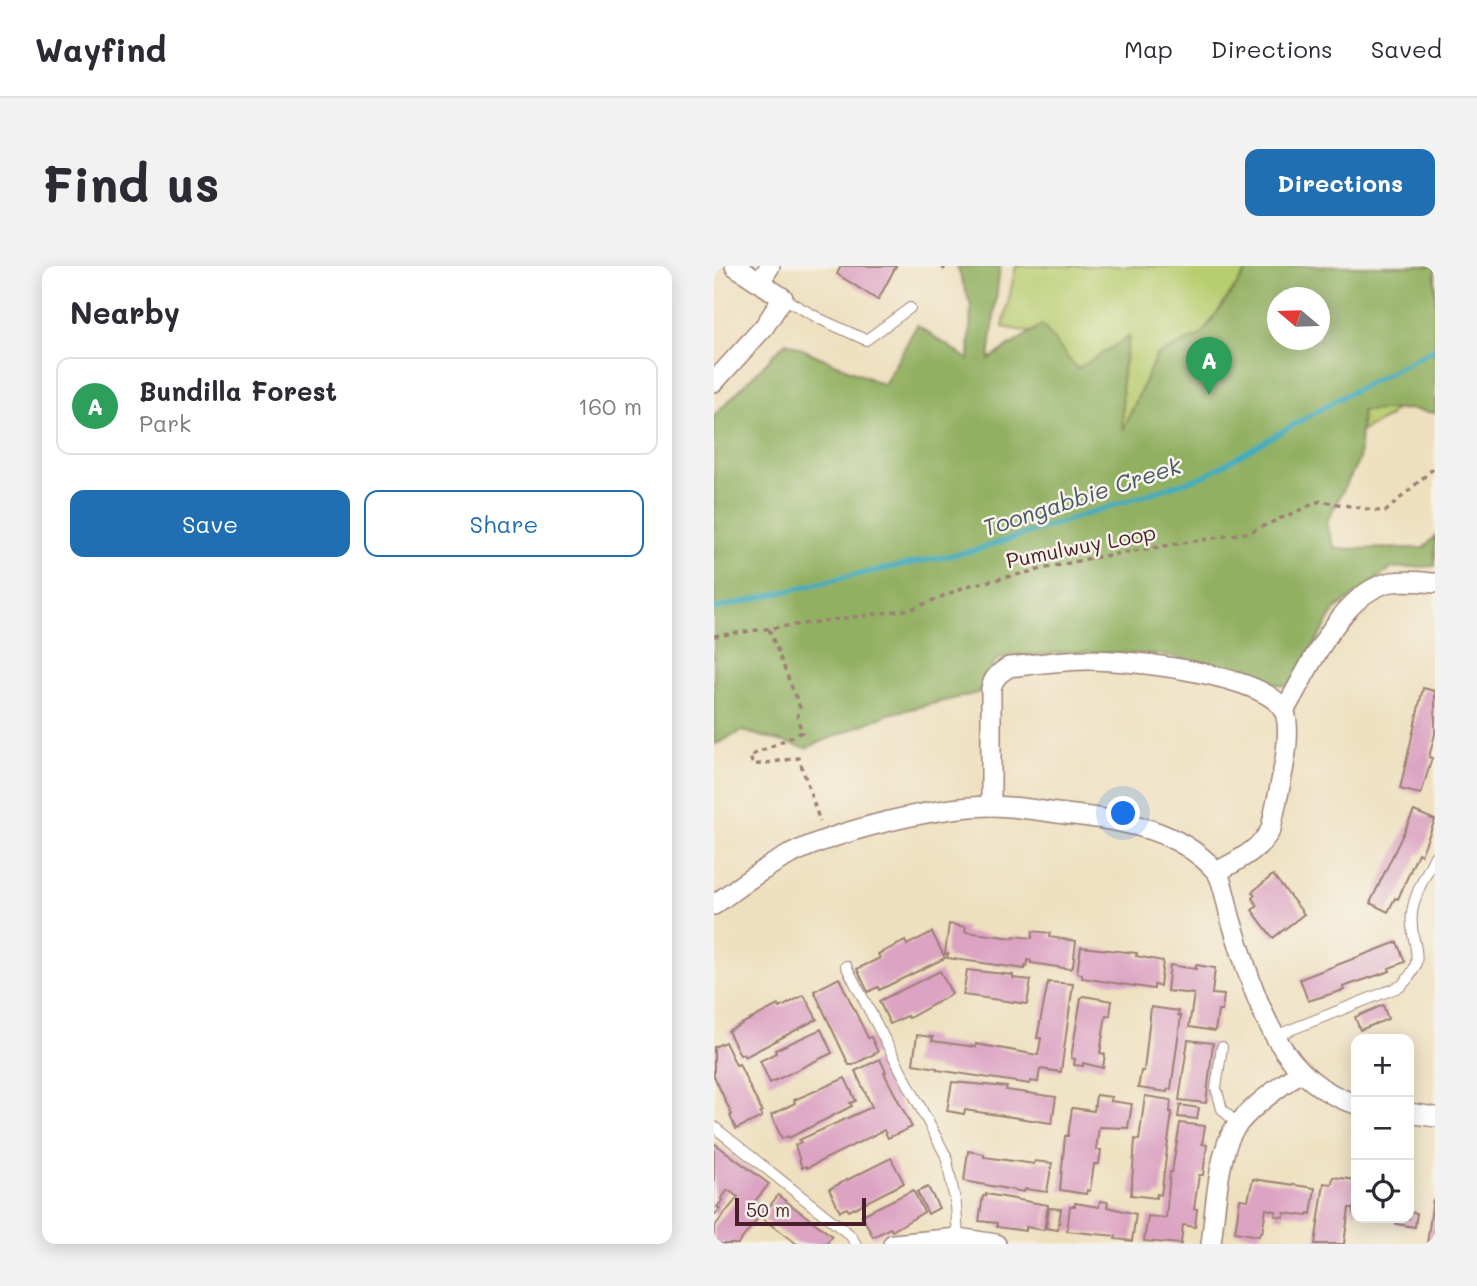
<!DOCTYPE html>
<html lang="en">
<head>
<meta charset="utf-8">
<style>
	body { margin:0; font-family:Mali,sans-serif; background:#f2f2f3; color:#2b2b33 }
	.controls { position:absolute; right:21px; bottom:21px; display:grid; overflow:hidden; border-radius:14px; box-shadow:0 4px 18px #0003 }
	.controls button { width:63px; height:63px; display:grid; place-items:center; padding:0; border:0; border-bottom:2px solid #e1e1e2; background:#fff; color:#2b2b33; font:35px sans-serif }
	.compass { position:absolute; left:553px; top:21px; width:63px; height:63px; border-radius:50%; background:#fff; box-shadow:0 4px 18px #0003; rotate:289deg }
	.scale { position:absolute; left:21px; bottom:18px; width:131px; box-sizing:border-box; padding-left:7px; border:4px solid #4a1f2b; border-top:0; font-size:19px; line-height:24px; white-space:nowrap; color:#4a1f2b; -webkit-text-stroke:5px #f7f3e8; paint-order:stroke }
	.you { position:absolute; left:410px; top:548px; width:24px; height:24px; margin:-18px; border:5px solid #fff; border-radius:50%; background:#1a73e8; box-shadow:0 0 0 10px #1a73e833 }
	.badge { display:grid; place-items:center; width:46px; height:46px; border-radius:50%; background:#1f6fb2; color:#fff; font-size:23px; font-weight:700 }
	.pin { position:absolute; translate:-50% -58px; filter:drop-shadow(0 2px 4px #0008) }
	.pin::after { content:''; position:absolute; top:37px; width:24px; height:21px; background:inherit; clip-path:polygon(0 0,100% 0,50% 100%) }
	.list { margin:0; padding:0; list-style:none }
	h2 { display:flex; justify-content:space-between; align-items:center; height:91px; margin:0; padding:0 28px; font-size:30px }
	h2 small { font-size:23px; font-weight:400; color:#7c7c81 }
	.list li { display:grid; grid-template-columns:46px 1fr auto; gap:21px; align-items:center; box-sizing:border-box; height:98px; margin:0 14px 14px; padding:0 14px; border:2px solid #e1e1e2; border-radius:14px }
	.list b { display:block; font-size:26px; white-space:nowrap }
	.list p { margin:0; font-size:23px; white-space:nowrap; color:#7c7c81 }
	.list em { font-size:23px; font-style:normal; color:#7c7c81 }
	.actions { display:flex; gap:14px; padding:21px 28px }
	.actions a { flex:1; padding:16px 0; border:2px solid #1f6fb2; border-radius:14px; text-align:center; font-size:24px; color:#1f6fb2 }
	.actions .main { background:#1f6fb2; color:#fff }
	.icon { flex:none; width:38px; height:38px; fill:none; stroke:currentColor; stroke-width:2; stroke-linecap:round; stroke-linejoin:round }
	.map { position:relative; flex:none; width:721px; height:978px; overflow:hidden; border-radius:14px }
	header { display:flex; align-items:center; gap:42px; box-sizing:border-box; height:98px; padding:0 35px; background:#fff; border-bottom:2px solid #e1e1e2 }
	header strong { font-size:33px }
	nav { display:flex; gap:38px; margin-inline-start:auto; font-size:24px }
	.intro { display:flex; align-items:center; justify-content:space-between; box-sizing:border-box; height:168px; padding:0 42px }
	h1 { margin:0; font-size:49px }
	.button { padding:18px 32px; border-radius:14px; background:#1f6fb2; color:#fff; font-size:24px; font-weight:700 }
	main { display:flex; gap:42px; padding:0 42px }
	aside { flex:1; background:#fff; border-radius:14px; box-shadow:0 4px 18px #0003 }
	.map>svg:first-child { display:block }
</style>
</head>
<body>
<header>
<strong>Wayfind</strong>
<nav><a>Map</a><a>Directions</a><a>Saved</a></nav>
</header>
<div class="intro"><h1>Find us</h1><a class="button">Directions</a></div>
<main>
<aside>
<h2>Nearby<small></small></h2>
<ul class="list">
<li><span class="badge" style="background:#2e9e5b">A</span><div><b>Bundilla Forest</b><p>Park</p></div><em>160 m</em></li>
</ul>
<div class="actions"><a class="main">Save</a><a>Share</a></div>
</aside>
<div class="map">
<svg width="721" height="978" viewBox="0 0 721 978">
	<rect width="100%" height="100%" fill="#f7f3e8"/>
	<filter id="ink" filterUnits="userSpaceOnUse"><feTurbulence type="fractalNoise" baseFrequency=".0143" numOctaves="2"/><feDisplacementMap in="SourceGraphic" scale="14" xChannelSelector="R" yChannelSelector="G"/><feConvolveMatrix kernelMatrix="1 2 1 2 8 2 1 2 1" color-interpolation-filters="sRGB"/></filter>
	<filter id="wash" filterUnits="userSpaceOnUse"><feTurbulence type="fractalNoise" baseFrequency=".00686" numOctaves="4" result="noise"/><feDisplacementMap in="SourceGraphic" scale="28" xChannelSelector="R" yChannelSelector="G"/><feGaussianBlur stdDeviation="1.57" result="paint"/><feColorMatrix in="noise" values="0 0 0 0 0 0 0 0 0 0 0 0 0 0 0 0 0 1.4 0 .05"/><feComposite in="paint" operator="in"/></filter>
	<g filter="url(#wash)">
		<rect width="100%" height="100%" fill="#eee0bf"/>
		<!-- green -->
		<path fill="#b8cd70" stroke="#81764e" stroke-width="2" fill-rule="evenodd" d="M302,0H721L701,117L675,151L600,189L445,242L336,70L289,61ZM564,32H606V74H564Z"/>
		<!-- forest -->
		<path fill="#92b062" stroke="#6e6846" stroke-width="2" fill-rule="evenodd" d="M243,0H286L275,93L328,59L363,103L415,71L408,111L409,164L442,90L487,69L536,0H721V147L696,143L648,145L645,194L612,257L621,283L710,282L721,270V300L678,302L621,344L575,421L453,389L359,386L283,393L264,427L175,448L92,482L28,465L0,479V150L72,76L170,119L203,59L255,94L257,40ZM564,32H606V74H564Z"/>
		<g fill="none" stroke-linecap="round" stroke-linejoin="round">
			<!-- stream -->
			<path stroke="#3facbd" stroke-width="5" d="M0,343L131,311L262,284L490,210L628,131L721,83"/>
		</g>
		<g id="blocks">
			<!-- building -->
			<g fill="#dca3c3">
				<path d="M127,0H182L164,34L123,8Z"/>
				<path d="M709,422L721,425V468L715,491L718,492L707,528L686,523Z"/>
				<path d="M700,545L721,554L707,589L704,587L684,633L681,632L674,646L656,637Z"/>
				<path d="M559,609L590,648L559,672L538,644L544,640L538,632L541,629L538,626Z"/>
				<path d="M235,658L252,661L251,666L300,672V670L318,672L319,665L336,667L335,671L362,675L359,700L356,703L317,697V695L314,694L313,701L311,700V703L233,692L234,688H231Z"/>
				<path d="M218,666L231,692L165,724L164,721L154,726L143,703L166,692L164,688L191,675L193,679Z"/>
				<path d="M683,676L691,696L675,702L676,705L629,721L630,724L594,735L586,713Z"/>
				<path d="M367,681L423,687L422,690L449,695L446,720L440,719V723L368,712V708L363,707Z"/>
				<path d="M456,699L482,703V699L501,702L498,728L510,729L508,745H504L501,765L475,761L480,728L453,725Z"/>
				<path d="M253,704L299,709V712L317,714L313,738L249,729Z"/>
				<path d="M226,705L238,728L195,752L193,750L176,758L165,735Z"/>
				<path d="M125,712L154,772L157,771L164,786L139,799H135L100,725Z"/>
				<path d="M334,716L359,718L347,806L326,803L324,816L317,815L316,818L223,804V802L199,798L203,769L219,771L218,775L262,781V778L324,789L327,772H323Z"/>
				<path d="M90,729L103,753L31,791L29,788L26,789L14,765L64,739L66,742Z"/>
				<path d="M370,730L398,735L396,750L392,749L386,787L391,788L389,802L369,797V800L360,799L361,793L357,792L367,732Z"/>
				<path d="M669,739L674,753L646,764L641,751Z"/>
				<path d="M437,741L465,745L464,749L467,750L457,823H454L453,826L424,822L427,805H430Z"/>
				<path d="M107,763L118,787L56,817L46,795L62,787L61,784Z"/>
				<path d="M474,774L499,777L492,837L465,834Z"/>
				<path d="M11,776L22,799L25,798L48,846L46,847L48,851L22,863L16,850L18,849L0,810V781Z"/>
				<path d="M166,793L172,806L170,807L198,861L174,872L170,864L93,902L92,900L88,902L81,879L87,876L85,874L158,841L141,805Z"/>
				<path d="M131,812L142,835L136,837L138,840L75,872L74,870L68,873L57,849L81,837L80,834Z"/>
				<path d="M238,816L293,821L292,824L342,831L338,857L251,844L250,848L233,845Z"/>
				<path d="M382,829L398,831L396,835L418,838L414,862L385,861L382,884H387L385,898H380L376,925L373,924L372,928L346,924L351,870H354L358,842L380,845Z"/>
				<path d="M431,830L457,834L456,846H458L447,929L443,928L442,932L417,929L421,873L425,874Z"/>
				<path d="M466,839L485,842L483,853L464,851Z"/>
				<path d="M466,857L491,860L488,878L493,879L489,909H485L480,943H483L481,961L469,959L467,978L430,975L434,950L452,952L456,906H458Z"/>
				<path d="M0,877L55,918L41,935L51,943L24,978H0V961L24,931L14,924L7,933L9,934L3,941L6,943L0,950Z"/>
				<path d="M254,885L270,888V891L320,898L321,895L338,897L333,926L311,923L310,926L250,915Z"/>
				<path d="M177,892L190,917L135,945L133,942L126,945L115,923Z"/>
				<path d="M619,911L642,914V948L639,947V942H635L630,978H601L610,917L618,918Z"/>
				<path d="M539,913L601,922L597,948L594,947L593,950L570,947V951L561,950L562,945L552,943L548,967L546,966L545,970L521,966L526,933L534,934Z"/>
				<path d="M214,921L225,942L214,948L203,926Z"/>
				<path d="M199,924L210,946L178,965L176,962L159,971L148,949Z"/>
				<path d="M272,928L334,939L330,964L312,961V965L283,961V957L265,955L269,930H272Z"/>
				<path d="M64,929L118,970L112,978H83L49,953L52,949L50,948Z"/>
				<path d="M719,933L721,978H713Z"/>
				<path d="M386,935L394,936L393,941L422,948L418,975L401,973L402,970L353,965L356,940H361V937L385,941Z"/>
				<path d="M335,942L347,943L344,964L332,962Z"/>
				<path d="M695,946L703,947L701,961L682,958L683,952H695Z"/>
			</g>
		</g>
	</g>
	<g filter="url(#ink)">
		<use href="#blocks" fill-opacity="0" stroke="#9c8075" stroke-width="2"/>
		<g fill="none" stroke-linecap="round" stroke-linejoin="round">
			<!-- lane casing -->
			<g stroke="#9c8075" stroke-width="12">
				<g id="lane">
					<path d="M69,32L106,53L152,74L196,42"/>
					<path d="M132,700L232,890L242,939L244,972"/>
					<path d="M561,770L687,720C717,691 694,679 698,647C700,628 713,607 721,590"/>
					<path d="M508,781L502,822L508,843L524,859"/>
					<path d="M0,861L136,969L142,978"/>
				</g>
			</g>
			<!-- street casing -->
			<g stroke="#9c8075" stroke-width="22">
				<g id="street">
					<path d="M46,16L56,0"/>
					<path d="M0,116L50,61L69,32L21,0"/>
					<path d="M570,445C594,405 628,324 678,316C692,314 707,316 721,317"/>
					<path d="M277,540V423C279,412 285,407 295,401C322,398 349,394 375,394C413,394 557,408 571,447C580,473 562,534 557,563C546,584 524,594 503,606"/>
					<path d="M0,639C24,621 48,603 75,589C126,564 219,541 276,540C303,540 333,546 360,549C412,555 464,564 501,604C509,612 513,641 517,654C540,725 560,814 642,838"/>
					<path d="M695,847L721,851"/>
					<path d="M179,978L244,972L282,978"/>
					<path d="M497,978C501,948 504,885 521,862C538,839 565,822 587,805"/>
				</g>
			</g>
			<!-- path -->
			<g stroke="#9c8075" stroke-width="3.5" stroke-dasharray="5 5" stroke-linecap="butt">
				<path d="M229,4L231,0"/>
				<path d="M55,363L86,442L83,452L88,466L36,490L39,499L85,492L106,556"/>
				<path d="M0,370L198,343L253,320L377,292L536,266L606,235L671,246L721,201"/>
			</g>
			<!-- lane -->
			<use href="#lane" stroke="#fff" stroke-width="10"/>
			<!-- street -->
			<use href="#street" stroke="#fff" stroke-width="19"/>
		</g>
	</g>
	<g text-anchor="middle" stroke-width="5" stroke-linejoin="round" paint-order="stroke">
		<!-- street labels -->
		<g font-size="21" fill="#4a1f2b" stroke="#f7f3e8">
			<text transform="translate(367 281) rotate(-11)" y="7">Pumulwuy Loop</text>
		</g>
		<!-- water labels -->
		<g font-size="23" font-style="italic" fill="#465765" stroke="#f7f3e8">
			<text transform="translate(368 231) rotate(-18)" y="8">Toongabbie Creek</text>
		</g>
	</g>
</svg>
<div class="controls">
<button>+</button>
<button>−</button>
<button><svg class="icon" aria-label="locate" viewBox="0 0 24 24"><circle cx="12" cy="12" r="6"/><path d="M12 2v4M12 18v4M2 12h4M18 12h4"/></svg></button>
</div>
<svg class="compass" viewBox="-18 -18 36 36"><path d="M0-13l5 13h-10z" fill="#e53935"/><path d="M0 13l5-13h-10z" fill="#7c7c81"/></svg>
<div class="scale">50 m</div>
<div class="you"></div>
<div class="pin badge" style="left:495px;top:129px;background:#2e9e5b">A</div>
</div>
</main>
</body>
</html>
